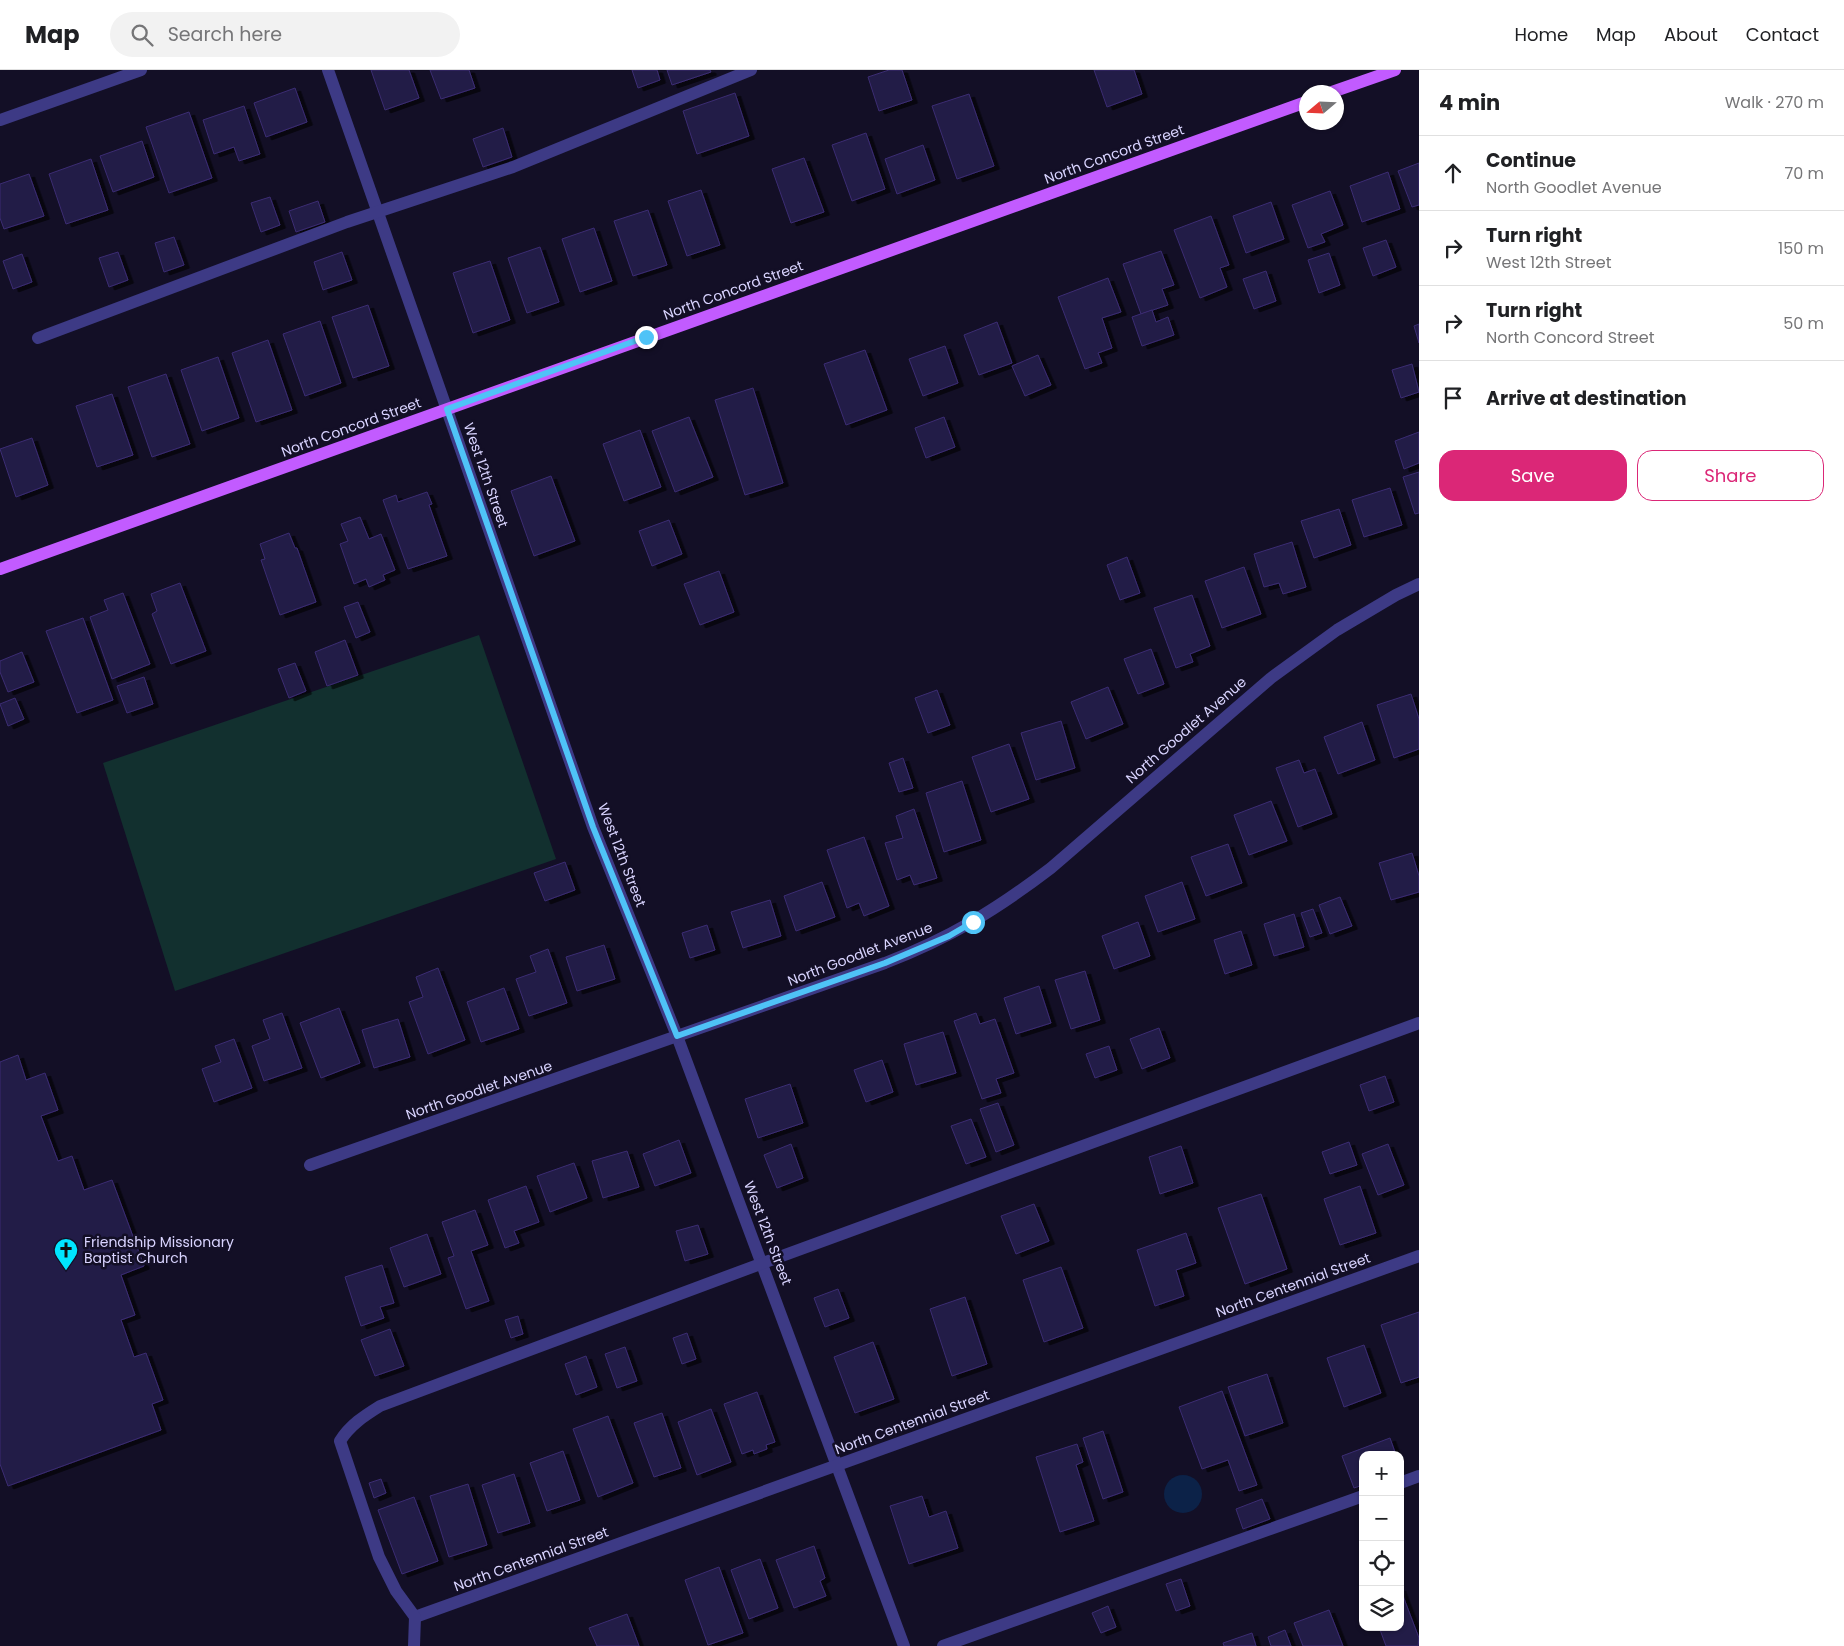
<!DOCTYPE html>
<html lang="en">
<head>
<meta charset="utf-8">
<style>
	body { margin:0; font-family:Poppins,sans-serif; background:#f2f2f2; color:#202124 }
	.controls { position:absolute; right:15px; bottom:15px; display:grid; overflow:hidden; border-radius:10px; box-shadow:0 1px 4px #0004 }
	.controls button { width:45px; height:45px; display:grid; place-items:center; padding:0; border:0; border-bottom:1px solid #e0e0e0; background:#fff; color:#202124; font:25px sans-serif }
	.compass { position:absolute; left:1299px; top:15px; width:45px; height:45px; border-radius:50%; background:#fff; box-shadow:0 1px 4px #0004; rotate:251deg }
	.stop { position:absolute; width:15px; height:15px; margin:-11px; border:4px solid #4fc3f7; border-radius:50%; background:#fff }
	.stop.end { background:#4fc3f7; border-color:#fff; box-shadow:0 1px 5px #0008 }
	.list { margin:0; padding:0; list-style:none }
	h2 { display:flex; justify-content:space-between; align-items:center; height:65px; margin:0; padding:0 20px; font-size:21px }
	h2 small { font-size:16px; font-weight:400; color:#757577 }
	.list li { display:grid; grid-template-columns:32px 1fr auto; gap:15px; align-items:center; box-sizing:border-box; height:75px; padding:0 20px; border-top:1px solid #e0e0e0 }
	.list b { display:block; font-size:19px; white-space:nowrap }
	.list p { margin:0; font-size:16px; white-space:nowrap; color:#757577 }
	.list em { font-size:16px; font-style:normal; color:#757577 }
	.actions { display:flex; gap:10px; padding:15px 20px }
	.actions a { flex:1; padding:11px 0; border:1px solid #db2777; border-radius:15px; text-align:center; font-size:18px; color:#db2777 }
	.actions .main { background:#db2777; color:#fff }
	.icon { flex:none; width:28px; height:28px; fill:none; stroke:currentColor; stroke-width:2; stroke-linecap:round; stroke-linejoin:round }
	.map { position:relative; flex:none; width:1419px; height:1576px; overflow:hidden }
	header { display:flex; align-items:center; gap:30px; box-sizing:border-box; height:70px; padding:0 25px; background:#fff; border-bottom:1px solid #e0e0e0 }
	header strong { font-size:24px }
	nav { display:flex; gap:28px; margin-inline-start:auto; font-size:18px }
	.search { width:350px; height:45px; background:#f2f2f2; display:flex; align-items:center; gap:12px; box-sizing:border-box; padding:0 18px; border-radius:28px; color:#757577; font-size:19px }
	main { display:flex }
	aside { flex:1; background:#fff }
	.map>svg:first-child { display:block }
</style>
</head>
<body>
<header>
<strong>Map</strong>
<div class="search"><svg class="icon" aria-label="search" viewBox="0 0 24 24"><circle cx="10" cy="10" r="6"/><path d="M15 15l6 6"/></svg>Search here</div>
<nav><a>Home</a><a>Map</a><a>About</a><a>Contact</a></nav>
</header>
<main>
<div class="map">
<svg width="1419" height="1576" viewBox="0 0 1419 1576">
	<defs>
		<filter id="shadow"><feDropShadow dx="5.5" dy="3" stdDeviation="0" flood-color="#0009"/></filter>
	</defs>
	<rect width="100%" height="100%" fill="#130f26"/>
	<!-- green -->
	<path fill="#12302f" d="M479,565L556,789L175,921L103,693Z"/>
	<!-- water -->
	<circle fill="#0c2248" cx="1183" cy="1424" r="19"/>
	<!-- building -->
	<g fill="#241b47" stroke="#3b2d73" filter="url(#shadow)">
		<path d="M371,0H409L419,28L385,40Z"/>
		<path d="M430,0H469L475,18L441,29Z"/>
		<path d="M632,0H657L660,10L638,18Z"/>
		<path d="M667,0H710L711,2L672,15Z"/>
		<path d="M889,0H902L912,30L879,41L868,7Z"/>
		<path d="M1094,0H1134L1142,24L1107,37Z"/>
		<path d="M295,18L307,52L266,67L254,33Z"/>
		<path d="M735,23L749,66L697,84L683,41Z"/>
		<path d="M969,24L994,96L957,109L932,36Z"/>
		<path d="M244,36L260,84L239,91L234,77L214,84L203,50Z"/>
		<path d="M189,42L212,108L169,123L146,57Z"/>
		<path d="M503,58L512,87L483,97L473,69Z"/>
		<path d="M866,63L885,119L852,131L832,75Z"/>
		<path d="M142,71L154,107L113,122L100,86Z"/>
		<path d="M923,75L935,110L897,124L885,89Z"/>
		<path d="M804,88L824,142L791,153L772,99Z"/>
		<path d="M91,89L108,140L66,154L49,104Z"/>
		<path d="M1419,93V135L1412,137L1398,101Z"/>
		<path d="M1388,102L1400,139L1362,152L1350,116Z"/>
		<path d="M29,104L44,146L4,159L0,148V114Z"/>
		<path d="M701,120L720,175L687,186L668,131Z"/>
		<path d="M1330,121L1343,155L1321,164L1325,172L1308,178L1292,135Z"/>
		<path d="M270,127L280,155L261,162L251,133Z"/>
		<path d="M318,131L325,152L296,162L289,141Z"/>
		<path d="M1271,132L1284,169L1246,183L1233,146Z"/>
		<path d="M648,140L667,195L633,206L614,151Z"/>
		<path d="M1211,146L1229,195L1220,198L1227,217L1200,228L1174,160Z"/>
		<path d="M594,158L612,211L580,222L562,169Z"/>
		<path d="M174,167L184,195L164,202L155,173Z"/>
		<path d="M1386,170L1396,197L1373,206L1363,178Z"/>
		<path d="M540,177L559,232L527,243L508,188Z"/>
		<path d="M1161,181L1174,215L1162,219L1168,235L1141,244L1123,194Z"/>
		<path d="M118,182L128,210L109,217L99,188Z"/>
		<path d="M342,182L352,210L323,220L314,192Z"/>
		<path d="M1329,183L1340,215L1319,223L1308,190Z"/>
		<path d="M22,184L32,212L13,219L3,191Z"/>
		<path d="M490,191L510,250L473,263L453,203Z"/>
		<path d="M1266,201L1276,231L1254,239L1243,209Z"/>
		<path d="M1108,208L1121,242L1102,248L1112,278L1098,283L1102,293L1085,299L1058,227Z"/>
		<path d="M368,235L389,296L353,308L332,247Z"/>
		<path d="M1152,240L1156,252L1168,247L1174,265L1142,276L1132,247Z"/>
		<path d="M320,251L341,313L305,326L283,264Z"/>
		<path d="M997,252L1012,293L979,305L964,265Z"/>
		<path d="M1419,254V273L1414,256Z"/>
		<path d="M268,270L292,340L256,352L232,283Z"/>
		<path d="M945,276L958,313L923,326L909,289Z"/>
		<path d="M865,280L887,340L846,355L824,294Z"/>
		<path d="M1038,285L1051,315L1025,326L1012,296Z"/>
		<path d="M218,287L239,348L202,361L181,300Z"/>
		<path d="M1412,294L1419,322L1401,328L1392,300Z"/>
		<path d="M166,304L190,374L152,387L128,317Z"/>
		<path d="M753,318L783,413L745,425L715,330Z"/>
		<path d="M112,324L133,385L97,397L76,336Z"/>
		<path d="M689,347L713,407L675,422L652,361Z"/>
		<path d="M944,347L955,377L926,388L915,358Z"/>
		<path d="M640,360L661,417L624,431L603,374Z"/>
		<path d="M1419,362V393L1404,399L1395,371Z"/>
		<path d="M32,368L48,415L16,427L0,379Z"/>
		<path d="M1419,402V443L1415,444L1403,407Z"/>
		<path d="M551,406L575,471L534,486L511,421Z"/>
		<path d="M1390,418L1402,455L1364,467L1352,430Z"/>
		<path d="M427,422L432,434L429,435L447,486L408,499L383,430L396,425L398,432Z"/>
		<path d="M1339,439L1351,475L1314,488L1301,451Z"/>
		<path d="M360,447L369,469L381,464L395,500L383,505L385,510L369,517L366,509L354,514L340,474L348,471L341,454Z"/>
		<path d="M669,450L682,484L652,496L639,461Z"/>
		<path d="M289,463L295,478H297L316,532L280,545L261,490L265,489L260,474Z"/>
		<path d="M1292,472L1306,517L1283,524L1279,513L1264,517L1254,484Z"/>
		<path d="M1127,487L1140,523L1120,530L1107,495Z"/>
		<path d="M1244,497L1261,544L1222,558L1205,511Z"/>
		<path d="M719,501L734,542L700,555L684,514Z"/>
		<path d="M180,513L206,581L171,594L152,544L157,541L151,524Z"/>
		<path d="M123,523L150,594L112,609L90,547L108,540L104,530Z"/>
		<path d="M1192,525L1210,576L1190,584L1193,592L1176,598L1154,538Z"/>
		<path d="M358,532L370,562L356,568L344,537Z"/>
		<path d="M83,548L113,630L77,643L46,561Z"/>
		<path d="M345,570L358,605L327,616L315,582Z"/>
		<path d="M1151,579L1164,614L1138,624L1124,589Z"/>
		<path d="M22,582L34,612L8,622L0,602V591Z"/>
		<path d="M295,593L306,621L289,628L278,599Z"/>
		<path d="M144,607L153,634L127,643L117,616Z"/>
		<path d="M1108,617L1123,654L1086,669L1071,632Z"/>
		<path d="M937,620L950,655L928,663L915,628Z"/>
		<path d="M1411,624L1419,649V679L1394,688L1377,635Z"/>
		<path d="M15,628L24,649L8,656L0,634Z"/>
		<path d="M1061,651L1075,698L1036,710L1021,663Z"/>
		<path d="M1362,652L1375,690L1338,704L1324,667Z"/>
		<path d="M1009,674L1029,729L991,742L972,687Z"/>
		<path d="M903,688L913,718L899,722L889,693Z"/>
		<path d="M1299,690L1304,703L1315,699L1332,744L1298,757L1276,698Z"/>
		<path d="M962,711L981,770L944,782L926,723Z"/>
		<path d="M1271,731L1287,771L1249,785L1234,745Z"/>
		<path d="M914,739L937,808L914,815L910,805L897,810L885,773L903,768L896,746Z"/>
		<path d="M864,767L889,836L864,846L859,833L847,838L827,780Z"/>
		<path d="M1228,774L1242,813L1206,826L1191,787Z"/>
		<path d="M1412,783L1419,806V822L1391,830L1379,793Z"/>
		<path d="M565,792L575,820L545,831L534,803Z"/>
		<path d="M822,812L835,847L796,861L784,826Z"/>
		<path d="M1182,812L1195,849L1158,862L1145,826Z"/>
		<path d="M1340,827L1352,856L1330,864L1319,835Z"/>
		<path d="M770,830L781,866L743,878L731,842Z"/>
		<path d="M1313,839L1322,863L1310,867L1301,843Z"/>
		<path d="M1294,844L1304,877L1274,886L1264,854Z"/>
		<path d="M1138,852L1150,886L1114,899L1102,866Z"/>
		<path d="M707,855L715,880L690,888L682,863Z"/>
		<path d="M1241,861L1252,895L1225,904L1214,870Z"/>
		<path d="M604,875L615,909L577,921L566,887Z"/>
		<path d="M548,879L567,933L529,946L516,909L536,902L530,886Z"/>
		<path d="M438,898L465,970L428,984L409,932L423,927L416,907Z"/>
		<path d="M1085,901L1100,950L1071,959L1055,910Z"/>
		<path d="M1039,916L1051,953L1016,964L1004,928Z"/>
		<path d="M504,918L519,959L481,972L467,932Z"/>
		<path d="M339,938L360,993L321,1008L300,953Z"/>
		<path d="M282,943L302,998L264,1011L252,976L270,969L263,950Z"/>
		<path d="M976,943L980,954L995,949L1014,1003L996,1009L1001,1023L982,1029L954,951Z"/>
		<path d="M398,949L410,987L374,998L362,960Z"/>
		<path d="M1159,958L1170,988L1142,999L1130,969Z"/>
		<path d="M943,962L956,1003L916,1015L904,974Z"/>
		<path d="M234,969L252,1018L214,1032L202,999L221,992L215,976Z"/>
		<path d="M1109,976L1117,1000L1095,1008L1086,984Z"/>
		<path d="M18,985L26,1010L45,1003L58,1040L41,1046L58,1091L72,1086L84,1120L112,1110L144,1196L121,1205L135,1245L121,1250L134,1287L146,1283L163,1330L152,1334L161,1360L8,1416L0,1394V992Z"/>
		<path d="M882,990L893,1022L866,1032L854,1000Z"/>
		<path d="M1385,1006L1394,1032L1369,1041L1360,1015Z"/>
		<path d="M790,1014L803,1053L758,1068L745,1029Z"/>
		<path d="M998,1033L1014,1075L996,1082L980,1039Z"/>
		<path d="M971,1049L986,1087L966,1094L951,1056Z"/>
		<path d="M679,1070L691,1103L655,1116L643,1084Z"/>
		<path d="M1349,1072L1357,1095L1330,1104L1322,1082Z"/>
		<path d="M791,1074L803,1108L777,1118L764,1085Z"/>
		<path d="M1388,1074L1404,1115L1378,1125L1362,1084Z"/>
		<path d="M1181,1076L1193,1113L1160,1124L1149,1087Z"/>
		<path d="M627,1081L639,1117L603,1128L592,1091Z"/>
		<path d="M574,1093L587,1128L550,1142L537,1106Z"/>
		<path d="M526,1116L539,1152L514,1161L519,1173L505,1178L488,1130Z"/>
		<path d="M1360,1116L1376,1163L1340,1175L1324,1129Z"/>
		<path d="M1261,1124L1287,1199L1245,1214L1218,1138Z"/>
		<path d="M1034,1134L1049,1171L1016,1184L1001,1146Z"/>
		<path d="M475,1140L488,1175L471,1181L489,1231L466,1239L448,1188L454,1186L442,1152Z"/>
		<path d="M698,1155L708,1184L685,1191L676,1161Z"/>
		<path d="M1186,1163L1196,1193L1176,1200L1184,1226L1155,1236L1137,1180Z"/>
		<path d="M427,1164L441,1204L404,1217L390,1178Z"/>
		<path d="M382,1195L394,1233L380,1237L384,1248L361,1256L345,1207Z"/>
		<path d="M1061,1197L1083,1258L1044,1272L1023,1210Z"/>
		<path d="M838,1219L849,1248L825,1257L814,1228Z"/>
		<path d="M965,1227L987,1294L952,1306L930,1239Z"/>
		<path d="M1419,1242V1307L1401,1313L1381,1255Z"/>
		<path d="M518,1246L523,1264L511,1268L505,1250Z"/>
		<path d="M390,1259L404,1296L375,1306L361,1270Z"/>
		<path d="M687,1263L696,1289L682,1294L673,1268Z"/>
		<path d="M873,1272L894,1329L855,1343L834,1287Z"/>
		<path d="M1364,1275L1381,1323L1344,1337L1327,1288Z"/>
		<path d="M625,1277L637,1311L617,1318L605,1284Z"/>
		<path d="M586,1286L597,1317L576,1325L565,1294Z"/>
		<path d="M1267,1304L1283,1353L1245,1366L1228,1317Z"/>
		<path d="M1222,1321L1257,1415L1239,1421L1228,1390L1202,1399L1179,1337Z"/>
		<path d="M757,1322L775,1372L766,1375L767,1379L754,1384L753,1380L742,1384L724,1334Z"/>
		<path d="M711,1339L731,1392L697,1405L678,1352Z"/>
		<path d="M662,1343L681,1398L654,1407L634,1353Z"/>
		<path d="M608,1346L633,1413L598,1427L573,1359Z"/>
		<path d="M1103,1361L1123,1422L1103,1429L1083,1368Z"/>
		<path d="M1390,1368L1396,1385H1363V1415L1354,1418L1342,1386Z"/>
		<path d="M1077,1374L1083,1392L1076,1395L1094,1451L1060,1462L1036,1387Z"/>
		<path d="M563,1381L580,1430L547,1441L530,1393Z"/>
		<path d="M514,1404L530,1453L498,1463L482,1415Z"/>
		<path d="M381,1409L386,1423L374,1428L369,1413Z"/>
		<path d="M468,1414L487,1475L449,1487L430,1426Z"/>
		<path d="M922,1426L929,1447L946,1441L958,1478L909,1494L890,1436Z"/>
		<path d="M414,1427L438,1491L402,1504L378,1440Z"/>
		<path d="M1262,1429L1270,1449L1243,1459L1236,1439Z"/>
		<path d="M814,1476L825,1508L820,1511L826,1526L794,1538L776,1490Z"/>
		<path d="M760,1489L778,1538L749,1549L731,1500Z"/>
		<path d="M719,1497L743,1563L708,1575L685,1510Z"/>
		<path d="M1181,1509L1190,1536L1176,1541L1166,1514Z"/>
		<path d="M1400,1518L1419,1568L1418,1576H1386L1379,1557H1400Z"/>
		<path d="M1108,1536L1116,1557L1101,1563L1092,1543Z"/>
		<path d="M1329,1540L1343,1576H1303L1294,1553Z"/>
		<path d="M627,1544L639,1576H597L589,1558Z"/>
		<path d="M1285,1560L1291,1576H1271L1268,1567Z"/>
		<path d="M1252,1563L1256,1576H1224L1223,1573Z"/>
	</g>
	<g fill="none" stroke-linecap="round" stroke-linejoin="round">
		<!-- minor -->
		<g stroke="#3d3a85" stroke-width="12">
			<path d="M328,0L593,757L677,966L904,1576"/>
			<path d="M0,50L141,0"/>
			<path d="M38,268L347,152L513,97L751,0"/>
			<path d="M310,1095L885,893C950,868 996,840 1051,798L1271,608L1337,560L1396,525L1419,514"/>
			<path d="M1400,1413L1419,1406"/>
			<path d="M415,1547L1419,1186"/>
			<path d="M414,1576L415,1547L396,1521L379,1487L340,1371C350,1355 364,1346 380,1336L763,1193L1419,953"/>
			<path d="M943,1576L1363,1426"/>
		</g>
		<!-- major -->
		<g stroke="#c25bff" stroke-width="12">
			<path d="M1332,22L1395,0"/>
			<path d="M0,499L1306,32"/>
		</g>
	</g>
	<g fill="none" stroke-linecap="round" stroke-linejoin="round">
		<!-- route -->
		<path stroke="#4fc3f7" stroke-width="6" d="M646,267L447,339L593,757L677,966L885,893L949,866L973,852"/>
	</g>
	<!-- icons -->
	<defs>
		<g id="church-pin" transform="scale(1.25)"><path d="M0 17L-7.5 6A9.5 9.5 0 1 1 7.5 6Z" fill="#00e5ff" stroke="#130f26"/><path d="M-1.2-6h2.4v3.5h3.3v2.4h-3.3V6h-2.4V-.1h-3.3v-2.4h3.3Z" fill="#111"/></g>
	</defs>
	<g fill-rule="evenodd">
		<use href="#church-pin" x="66" y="1180"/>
	</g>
	<g text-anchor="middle" stroke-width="5" stroke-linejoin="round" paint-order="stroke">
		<!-- street labels -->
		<g font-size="14" fill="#d9d4ff" stroke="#130f26">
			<text transform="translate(1114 84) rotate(-20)" y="5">North Concord Street</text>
			<text transform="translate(733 220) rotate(-20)" y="5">North Concord Street</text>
			<text transform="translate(351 357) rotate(-20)" y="5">North Concord Street</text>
			<text transform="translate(486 405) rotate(71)" y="5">West 12th Street</text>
			<text transform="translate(1186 660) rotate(-41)" y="5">North Goodlet Avenue</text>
			<text transform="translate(622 785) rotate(69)" y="5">West 12th Street</text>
			<text transform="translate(860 884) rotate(-21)" y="5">North Goodlet Avenue</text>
			<text transform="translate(479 1020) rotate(-19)" y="5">North Goodlet Avenue</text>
			<text transform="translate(768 1163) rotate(69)" y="5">West 12th Street</text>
			<text transform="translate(1293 1215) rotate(-20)" y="5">North Centennial Street</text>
			<text transform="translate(912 1352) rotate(-20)" y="5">North Centennial Street</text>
			<text transform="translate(531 1489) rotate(-20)" y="5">North Centennial Street</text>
		</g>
		<!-- poi labels -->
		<g font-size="14" fill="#d9d4ff" stroke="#130f26" text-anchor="start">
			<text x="84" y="1177">Friendship Missionary<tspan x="84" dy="16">Baptist Church</tspan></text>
		</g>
	</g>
</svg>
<div class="controls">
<button>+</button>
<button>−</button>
<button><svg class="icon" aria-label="locate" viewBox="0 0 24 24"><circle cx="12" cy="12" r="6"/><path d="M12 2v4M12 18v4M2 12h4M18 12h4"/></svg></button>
<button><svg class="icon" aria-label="layers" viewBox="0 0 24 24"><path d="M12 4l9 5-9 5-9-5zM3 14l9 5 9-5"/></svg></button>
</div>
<svg class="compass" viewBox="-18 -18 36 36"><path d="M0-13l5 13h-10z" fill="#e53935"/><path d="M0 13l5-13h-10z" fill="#757577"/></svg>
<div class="stop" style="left:973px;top:852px"></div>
<div class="stop end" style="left:646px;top:267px"></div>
</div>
<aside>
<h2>4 min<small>Walk · 270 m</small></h2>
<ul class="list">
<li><svg class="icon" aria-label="ahead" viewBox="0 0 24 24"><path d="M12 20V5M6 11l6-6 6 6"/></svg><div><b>Continue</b><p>North Goodlet Avenue</p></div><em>70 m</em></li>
<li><svg class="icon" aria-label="right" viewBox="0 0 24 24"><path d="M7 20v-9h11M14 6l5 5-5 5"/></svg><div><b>Turn right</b><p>West 12th Street</p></div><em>150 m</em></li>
<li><svg class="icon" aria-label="right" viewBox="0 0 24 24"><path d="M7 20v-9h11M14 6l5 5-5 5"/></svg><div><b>Turn right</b><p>North Concord Street</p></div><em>50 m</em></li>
<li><svg class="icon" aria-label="arrive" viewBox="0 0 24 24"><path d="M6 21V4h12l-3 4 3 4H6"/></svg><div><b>Arrive at destination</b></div></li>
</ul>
<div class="actions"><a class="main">Save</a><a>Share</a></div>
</aside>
</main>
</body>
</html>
